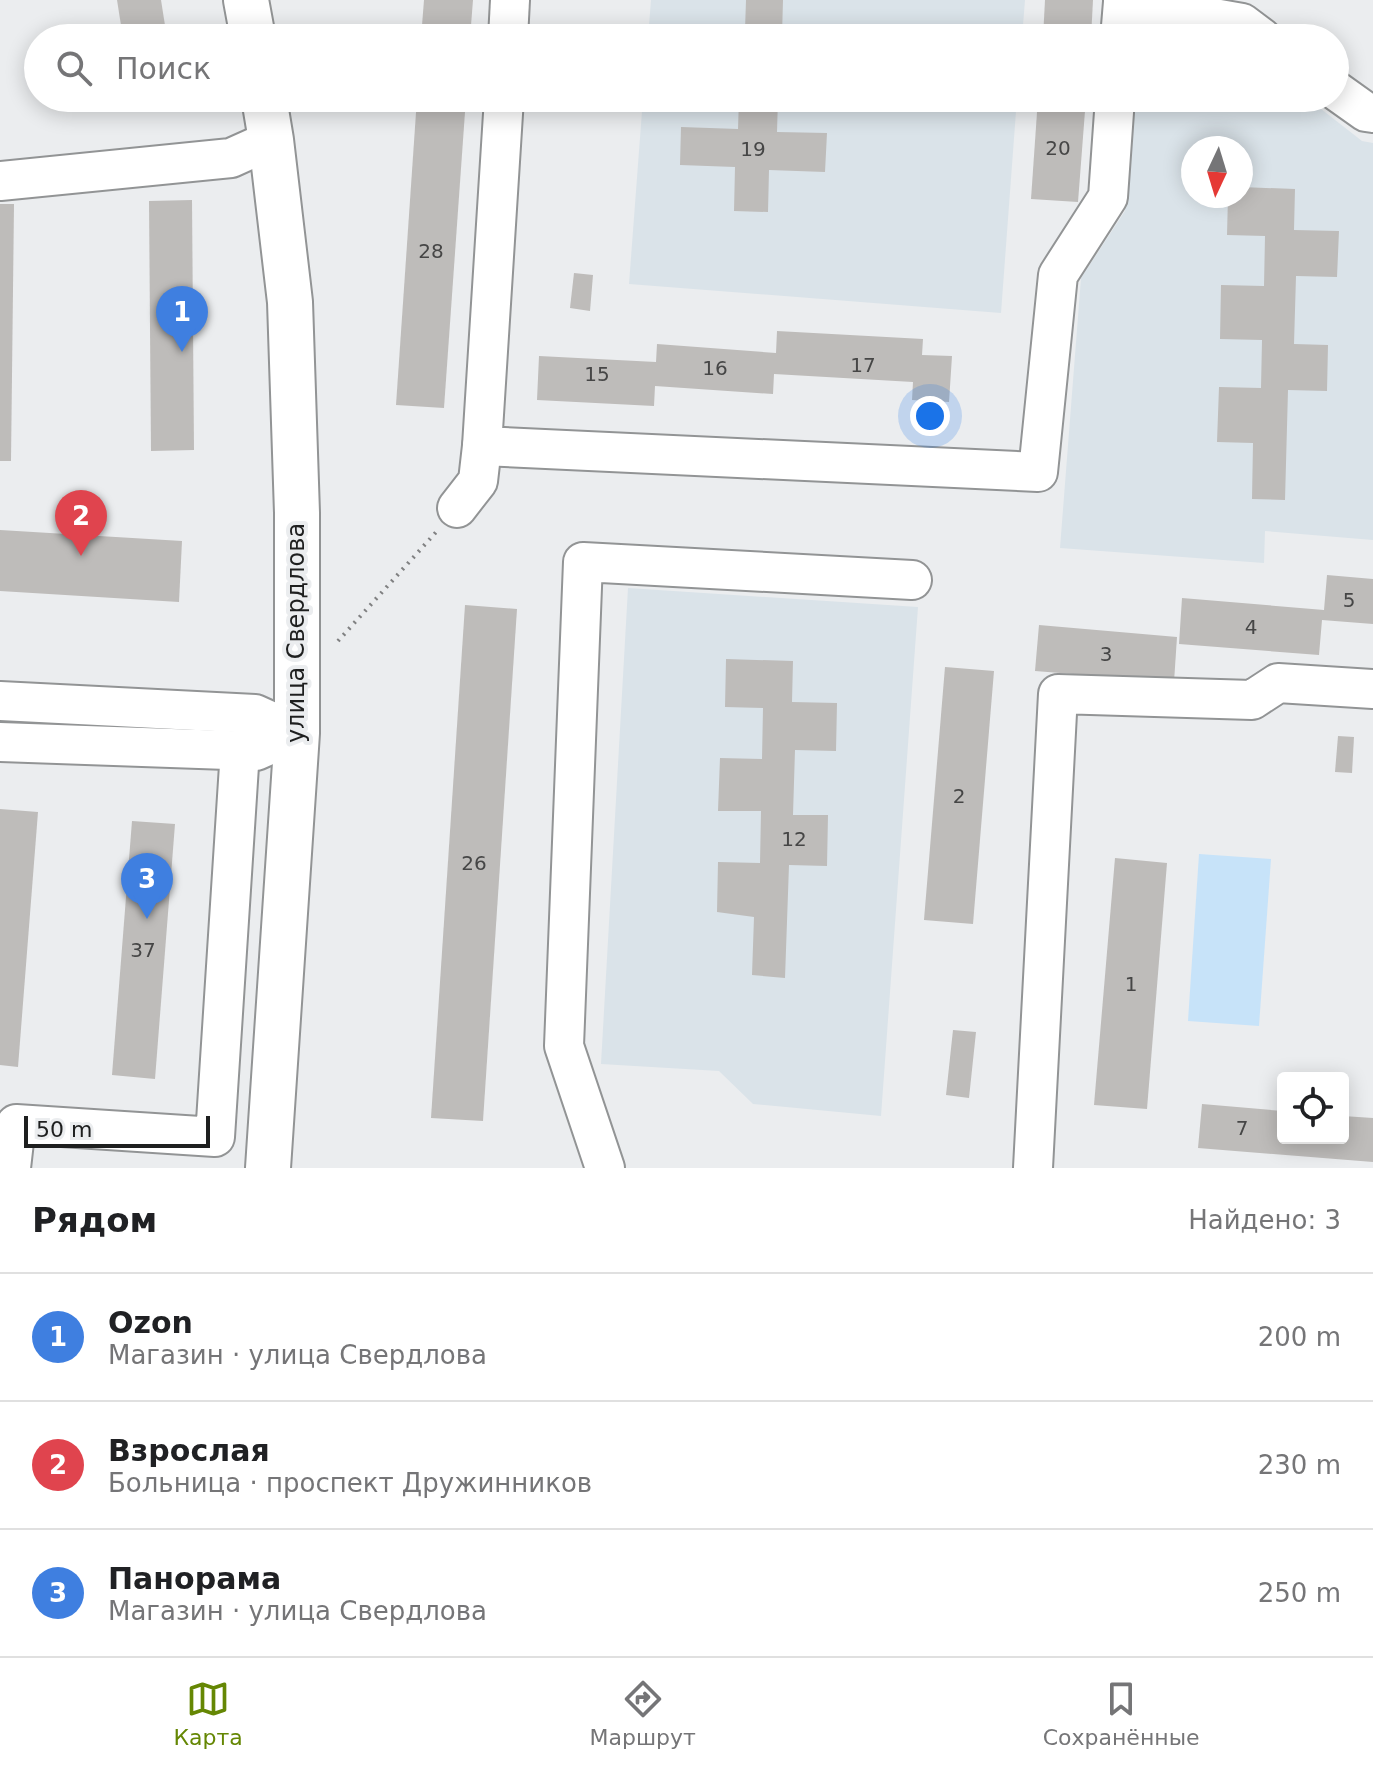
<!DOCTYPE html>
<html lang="ru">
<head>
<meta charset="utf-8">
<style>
	body { margin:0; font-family:"DejaVu Sans",sans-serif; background:#f6f6f6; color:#202124 }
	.controls { position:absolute; right:24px; bottom:24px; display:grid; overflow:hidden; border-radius:8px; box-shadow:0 4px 20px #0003 }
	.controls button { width:72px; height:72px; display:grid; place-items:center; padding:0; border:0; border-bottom:2px solid #e0e0e0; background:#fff; color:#202124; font:40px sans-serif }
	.compass { position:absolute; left:1181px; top:136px; width:72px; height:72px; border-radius:50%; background:#fff; box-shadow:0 4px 20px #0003; rotate:184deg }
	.scale { position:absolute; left:24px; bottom:20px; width:186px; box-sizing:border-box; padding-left:8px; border:4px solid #1e1f1f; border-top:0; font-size:22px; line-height:28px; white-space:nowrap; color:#1e1f1f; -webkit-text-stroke:6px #ebedef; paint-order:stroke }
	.you { position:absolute; left:930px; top:416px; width:28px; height:28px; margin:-20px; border:6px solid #fff; border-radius:50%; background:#1a73e8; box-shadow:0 0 0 12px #1a73e833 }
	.badge { display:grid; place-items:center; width:52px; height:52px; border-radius:50%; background:#658704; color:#fff; font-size:26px; font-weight:700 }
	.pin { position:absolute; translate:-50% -66px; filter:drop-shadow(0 2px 4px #0008) }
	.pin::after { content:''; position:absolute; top:42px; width:28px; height:24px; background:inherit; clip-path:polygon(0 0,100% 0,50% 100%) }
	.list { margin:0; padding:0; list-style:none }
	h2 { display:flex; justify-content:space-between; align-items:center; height:104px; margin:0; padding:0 32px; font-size:34px }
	h2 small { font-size:26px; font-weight:400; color:#757577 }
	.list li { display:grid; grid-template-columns:52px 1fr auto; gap:24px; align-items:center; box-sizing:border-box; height:128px; padding:0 32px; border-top:2px solid #e0e0e0 }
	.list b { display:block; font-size:30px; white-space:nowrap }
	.list p { margin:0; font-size:26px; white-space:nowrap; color:#757577 }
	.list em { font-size:26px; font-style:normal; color:#757577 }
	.icon { flex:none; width:44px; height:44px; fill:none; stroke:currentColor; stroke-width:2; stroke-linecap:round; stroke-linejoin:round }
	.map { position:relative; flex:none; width:1373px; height:1168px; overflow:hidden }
	.search { position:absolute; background:#fff; box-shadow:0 4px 20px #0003; left:24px; right:24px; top:24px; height:88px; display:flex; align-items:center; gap:20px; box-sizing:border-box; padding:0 28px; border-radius:44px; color:#757577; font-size:30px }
	.sheet { height:488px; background:#fff }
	nav { display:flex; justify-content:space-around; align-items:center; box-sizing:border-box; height:112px; border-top:2px solid #e0e0e0; background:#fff; font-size:22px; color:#757577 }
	nav a { display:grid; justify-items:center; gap:4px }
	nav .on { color:#658704 }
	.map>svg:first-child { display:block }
</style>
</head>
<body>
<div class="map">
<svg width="1373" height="1168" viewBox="0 0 1373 1168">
	<rect width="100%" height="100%" fill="#ebedef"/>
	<!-- built -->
	<g fill="#dae3e9" fill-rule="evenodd">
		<path d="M651,0H1025L1022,38H648Z"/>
		<path d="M643,98H1017L1001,313L629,284Z"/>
		<path d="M1134,98H1307L1362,141L1373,143V540L1265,531L1264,563L1060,548L1081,278L1125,211ZM1193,148H1241V196H1193Z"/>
		<path d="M628,588L918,607L881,1116L753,1104L719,1071L601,1064Z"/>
	</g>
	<!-- green -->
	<path fill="#c7e3f9" d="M1199,854L1271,859L1259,1026L1188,1021Z"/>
	<!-- building -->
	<g fill="#bebcba">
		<path d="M117,0H161L167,38H123Z"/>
		<path d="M424,0H473L470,38H421Z"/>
		<path d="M746,0H783L782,35H796V38H691V28L745,30Z"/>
		<path d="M1045,0H1093L1091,38H1043Z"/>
		<path d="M417,98H466L444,408L396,405Z"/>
		<path d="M739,98H778L777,132L827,133L825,172L769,170L768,212L734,211L735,167L680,165L681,127L738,129Z"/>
		<path d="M1038,98H1086L1078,202L1031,199Z"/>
		<path d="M1241,187L1295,189L1294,230L1339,231L1337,277L1296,276L1294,344L1328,345L1327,391L1288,390L1285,500L1252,499L1253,443L1217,442L1219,387L1261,388L1262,340L1220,339L1221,285L1264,286L1265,236L1227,235L1228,196H1241Z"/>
		<path d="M192,200L194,450L151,451L149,201Z"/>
		<path d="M0,204H14L11,461H0Z"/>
		<path d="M574,273L593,275L590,311L570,308Z"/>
		<path d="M777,331L923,339L922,355L952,356L949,402L912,400L913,382L774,374L773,394L655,386L654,406L537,400L539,356L656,362L657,344L776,353Z"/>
		<path d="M0,530L182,541L179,602L0,591Z"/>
		<path d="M1327,575L1373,579V624L1322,620L1319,655L1179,644L1182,598L1324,610Z"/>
		<path d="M465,605L517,609L483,1121L431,1118Z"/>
		<path d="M1039,625L1177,637L1174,682L1035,671Z"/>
		<path d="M726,659L793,661L792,702L837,703L836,751L795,750L793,815H828L827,866L789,865L785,978L752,975L754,917L717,912L718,862L760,863L761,811H718L720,758L762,759L763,708L725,707Z"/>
		<path d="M945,667L994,671L973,924L924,920Z"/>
		<path d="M1338,736L1354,737L1352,773L1335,772Z"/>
		<path d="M0,809L38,812L18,1067L0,1065Z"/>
		<path d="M132,821L175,824L155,1079L112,1075Z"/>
		<path d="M1115,858L1167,863L1147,1109L1094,1105Z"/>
		<path d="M953,1030L976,1032L969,1098L946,1095Z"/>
		<path d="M1202,1104L1283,1111V1138H1343V1116L1373,1118V1162L1198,1148Z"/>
	</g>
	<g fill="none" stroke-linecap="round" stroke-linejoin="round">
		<!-- minor casing -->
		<g stroke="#929495" stroke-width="42">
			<g id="minor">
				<path d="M1123,0V2L1242,23L1262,38"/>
				<path d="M508,38L510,0"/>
				<path d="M1120,38L1123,2"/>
				<path d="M1335,90L1366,112L1373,113"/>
				<path d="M504,98L482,446L1038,472L1058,275L1108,197L1115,98"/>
				<path d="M0,181L231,158L271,140"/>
				<path d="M457,508L478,481L482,446"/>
				<path d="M0,701L255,714L297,733"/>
				<path d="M0,742L256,751L265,747"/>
				<path d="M11,1168L16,1124L215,1137L240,750"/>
				<path d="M605,1168L564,1046L583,562L912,580"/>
				<path d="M1033,1168L1058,694L1252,700L1278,683L1373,689"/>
			</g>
		</g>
		<!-- major casing -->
		<g stroke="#929495" stroke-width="48">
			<g id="major">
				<path d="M246,0L253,38"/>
				<path d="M264,98L271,140L290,302L297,513V733L268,1168"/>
			</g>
		</g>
		<!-- path -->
		<path stroke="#808182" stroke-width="4" stroke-dasharray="2 6" stroke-linecap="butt" d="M338,641L438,530"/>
		<!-- minor -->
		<use href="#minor" stroke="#fff" stroke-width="38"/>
		<!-- major -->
		<use href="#major" stroke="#fff" stroke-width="44"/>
	</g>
	<g text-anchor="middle" stroke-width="8" stroke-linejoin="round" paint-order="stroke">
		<!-- number labels -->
		<g font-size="20" fill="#464646">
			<text x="1058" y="155">20</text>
			<text x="753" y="156">19</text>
			<text x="431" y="258">28</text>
			<text x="863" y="372">17</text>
			<text x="715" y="375">16</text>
			<text x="597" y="381">15</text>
			<text x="1349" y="607">5</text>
			<text x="1251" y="634">4</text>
			<text x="1106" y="661">3</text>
			<text x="959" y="803">2</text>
			<text x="794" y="846">12</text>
			<text x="474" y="870">26</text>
			<text x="143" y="957">37</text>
			<text x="1131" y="991">1</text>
			<text x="1242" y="1135">7</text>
		</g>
		<!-- street labels -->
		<g font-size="24" fill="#1e1f1f" stroke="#ebedef">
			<text transform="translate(296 633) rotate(-90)" y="8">улица Свердлова</text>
		</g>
	</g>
</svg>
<div class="controls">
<button><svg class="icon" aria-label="locate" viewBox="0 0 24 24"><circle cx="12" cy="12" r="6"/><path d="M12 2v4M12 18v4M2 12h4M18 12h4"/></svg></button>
</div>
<svg class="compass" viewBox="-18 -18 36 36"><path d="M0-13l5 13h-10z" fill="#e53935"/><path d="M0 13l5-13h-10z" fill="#757577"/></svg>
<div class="scale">50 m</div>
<div class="you"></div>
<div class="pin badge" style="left:182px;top:352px;background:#3f7fe0">1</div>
<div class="pin badge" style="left:81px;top:556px;background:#e0444e">2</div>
<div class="pin badge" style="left:147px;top:919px;background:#3f7fe0">3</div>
<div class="search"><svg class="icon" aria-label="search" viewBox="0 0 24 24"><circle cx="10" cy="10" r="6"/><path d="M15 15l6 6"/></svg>Поиск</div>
</div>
<section class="sheet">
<h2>Рядом<small>Найдено: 3</small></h2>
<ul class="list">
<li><span class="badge" style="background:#3f7fe0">1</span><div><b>Ozon</b><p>Магазин · улица Свердлова</p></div><em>200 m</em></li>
<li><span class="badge" style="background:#e0444e">2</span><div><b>Взрослая</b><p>Больница · проспект Дружинников</p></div><em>230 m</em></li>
<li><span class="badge" style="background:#3f7fe0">3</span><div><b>Панорама</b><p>Магазин · улица Свердлова</p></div><em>250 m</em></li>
</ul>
</section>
<nav>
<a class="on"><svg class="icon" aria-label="map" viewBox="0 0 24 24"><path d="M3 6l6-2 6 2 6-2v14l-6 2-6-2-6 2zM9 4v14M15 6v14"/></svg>Карта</a>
<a><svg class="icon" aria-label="directions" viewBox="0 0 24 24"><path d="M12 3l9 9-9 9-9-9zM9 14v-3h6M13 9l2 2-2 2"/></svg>Маршрут</a>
<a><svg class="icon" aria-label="saved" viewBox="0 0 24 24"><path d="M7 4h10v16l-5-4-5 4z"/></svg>Сохранённые</a>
</nav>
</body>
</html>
